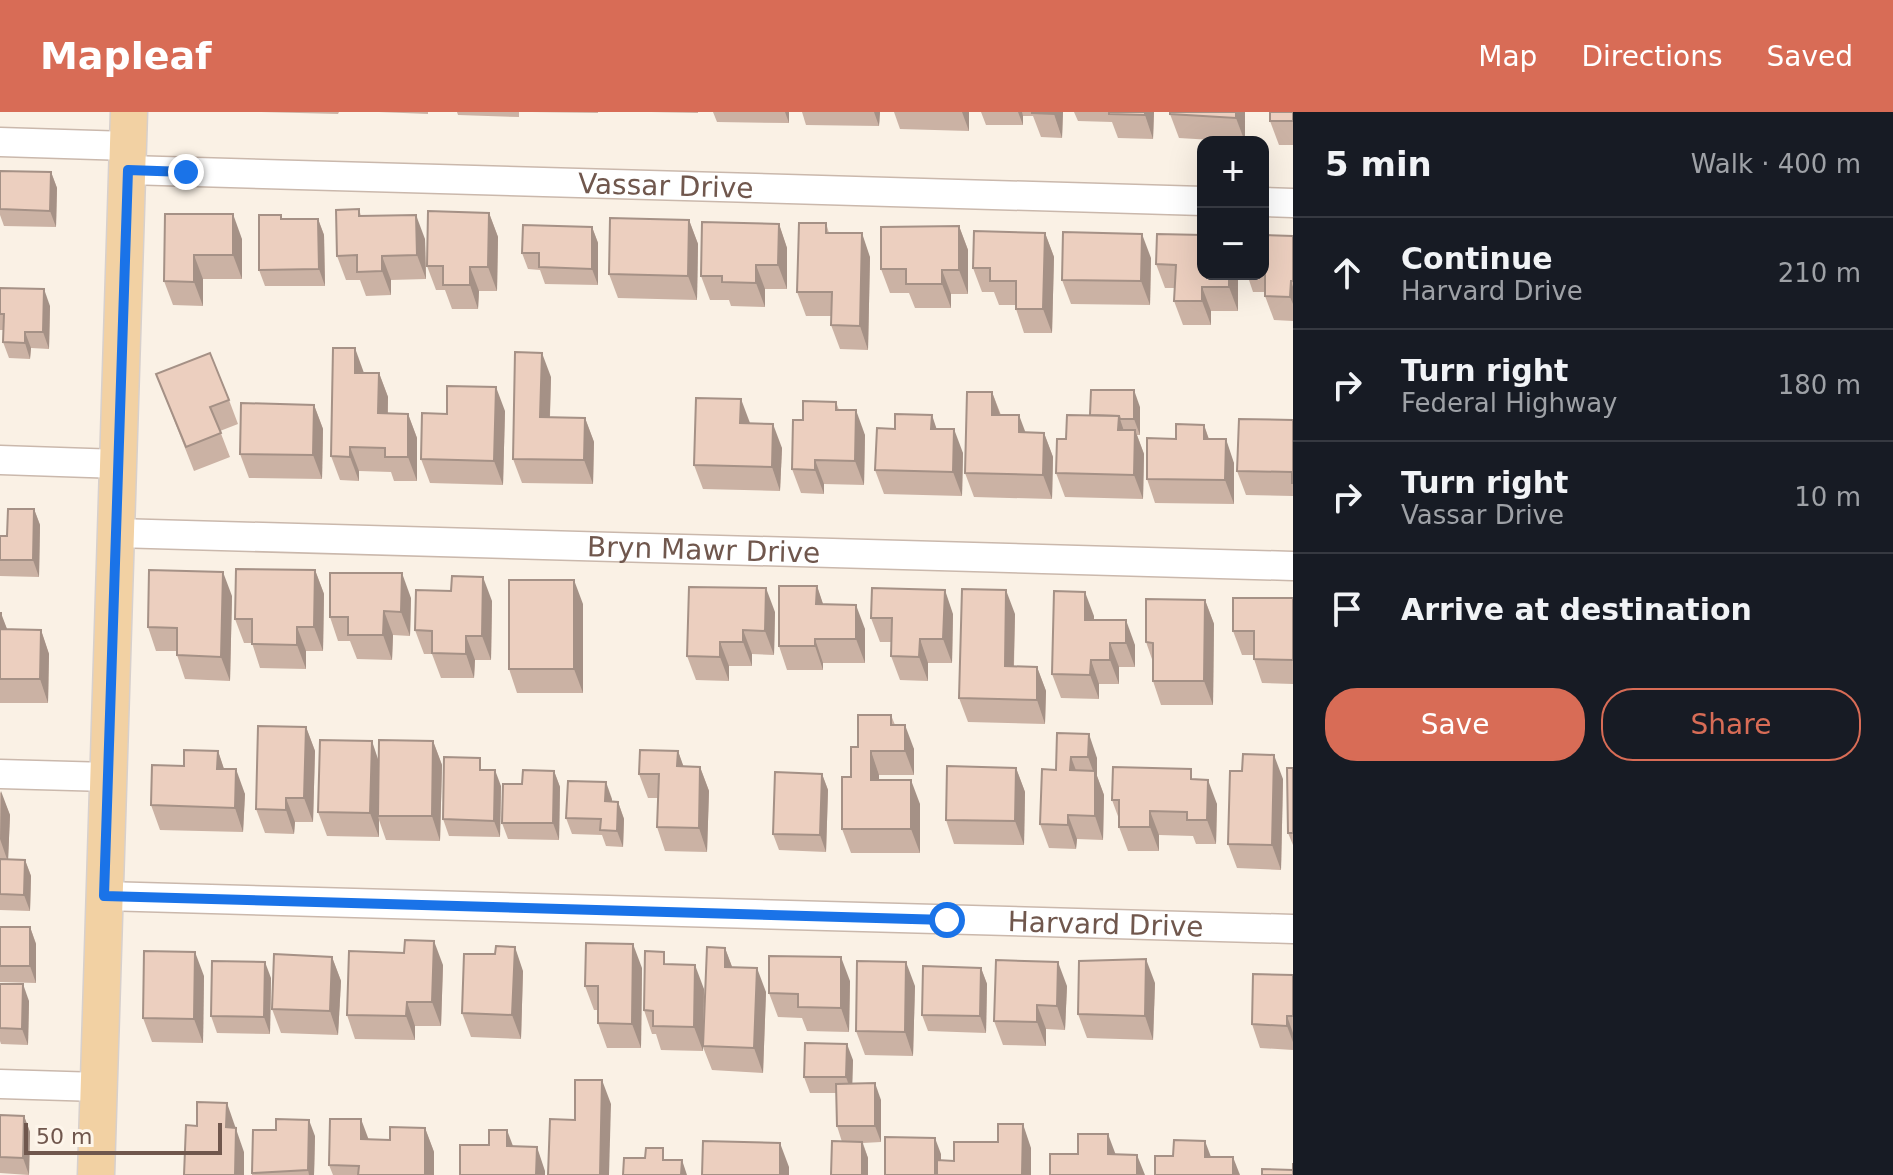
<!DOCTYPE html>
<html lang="en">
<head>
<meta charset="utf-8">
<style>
	body { margin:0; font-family:"DejaVu Sans",sans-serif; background:#242831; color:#f1f3f6 }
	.controls { position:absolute; right:24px; top:24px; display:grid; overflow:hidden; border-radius:16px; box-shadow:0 8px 32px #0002 }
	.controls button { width:72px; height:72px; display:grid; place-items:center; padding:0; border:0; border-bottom:2px solid #363941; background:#171b24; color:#f1f3f6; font:40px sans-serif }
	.scale { position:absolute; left:24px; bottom:20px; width:198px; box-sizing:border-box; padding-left:8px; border:4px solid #70574d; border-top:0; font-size:22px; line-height:28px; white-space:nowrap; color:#70574d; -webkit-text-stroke:6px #fdf5ea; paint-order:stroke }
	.stop { position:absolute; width:24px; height:24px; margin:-18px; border:6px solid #1a73e8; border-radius:50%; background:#fff }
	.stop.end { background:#1a73e8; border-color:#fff; box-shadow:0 2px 8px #0008 }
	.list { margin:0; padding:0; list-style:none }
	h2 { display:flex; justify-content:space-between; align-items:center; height:104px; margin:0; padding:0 32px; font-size:34px }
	h2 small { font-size:26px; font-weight:400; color:#9ea1a6 }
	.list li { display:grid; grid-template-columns:52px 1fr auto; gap:24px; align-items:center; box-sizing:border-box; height:112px; padding:0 32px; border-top:2px solid #363941 }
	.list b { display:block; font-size:30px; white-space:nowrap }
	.list p { margin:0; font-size:26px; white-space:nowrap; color:#9ea1a6 }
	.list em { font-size:26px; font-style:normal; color:#9ea1a6 }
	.actions { display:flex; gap:16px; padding:24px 32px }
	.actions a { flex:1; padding:18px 0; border:2px solid #d86c56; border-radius:32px; text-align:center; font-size:28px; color:#d86c56 }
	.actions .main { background:#d86c56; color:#fff }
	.icon { flex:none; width:44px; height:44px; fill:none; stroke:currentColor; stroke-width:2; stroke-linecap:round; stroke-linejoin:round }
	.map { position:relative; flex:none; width:1293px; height:1063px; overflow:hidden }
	header { display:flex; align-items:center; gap:48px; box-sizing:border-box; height:112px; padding:0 40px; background:#d86c56; color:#fff }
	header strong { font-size:38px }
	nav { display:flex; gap:44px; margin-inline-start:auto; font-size:28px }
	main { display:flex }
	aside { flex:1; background:#171b24 }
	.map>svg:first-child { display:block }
</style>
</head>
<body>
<header>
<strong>Mapleaf</strong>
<nav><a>Map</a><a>Directions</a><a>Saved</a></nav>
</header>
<main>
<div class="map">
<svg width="1293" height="1063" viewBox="0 0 1293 1063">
	<rect width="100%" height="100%" fill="#faf1e5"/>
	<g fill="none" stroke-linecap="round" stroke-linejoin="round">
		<!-- minor casing -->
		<g stroke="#cab8ac" stroke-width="31">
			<g id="minor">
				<path d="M0,30L128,34"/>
				<path id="s1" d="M128,58L1203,89"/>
				<path d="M1263,90L1293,91"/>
				<path d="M0,348L119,352"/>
				<path id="s2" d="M116,421L1293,454"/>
				<path d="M0,662L108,665"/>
				<path id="s3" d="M104,784L1293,817"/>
				<path d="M0,972L99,975"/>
			</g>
		</g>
		<!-- major casing -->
		<g stroke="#d7d0cd" stroke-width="39">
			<path id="major" d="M96,1063L129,0"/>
		</g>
		<!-- minor -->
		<use href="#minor" stroke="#fff" stroke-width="28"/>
		<!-- major -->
		<use href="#major" stroke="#f2d1a3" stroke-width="36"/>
	</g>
	<!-- wall -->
	<g fill="#cbb2a4">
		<path d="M261,0H339L338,2Z"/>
		<path d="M379,0H428V2Z"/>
		<path d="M457,0H519V5L458,3Z"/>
		<path d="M532,0H598V1Z"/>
		<path d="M651,0H698V1Z"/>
		<path d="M713,0H789V11L717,10Z"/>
		<path d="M802,0H880L879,14L806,13Z"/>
		<path d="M894,0H969V19L900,17Z"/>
		<path d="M981,0H1063L1062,26L1041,25L1033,4H1023V13H986Z"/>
		<path d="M1074,0H1154L1153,27L1118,26L1112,10L1078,9Z"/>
		<path d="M1245,0V30L1179,26L1170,2Z"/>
		<path d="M1293,0V33H1279L1270,9Z"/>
		<path d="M0,59L51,60L57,76L56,115L4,114L0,103Z"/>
		<path d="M359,97L361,104L425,127L426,167L391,168V183L366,184L360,168H346L337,144Z"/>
		<path d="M489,101L498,125L497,179H479L478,197H452L445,178H436L427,154Z"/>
		<path d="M165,102L242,127V167H203V194L173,193L164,169Z"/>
		<path d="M281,103L282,107H318L324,123L325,174H265L259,158Z"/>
		<path d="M689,108L698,132L697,188L618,186L609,162Z"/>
		<path d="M826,111L829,121L870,145L868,238L840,237L831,213V204H806L797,180Z"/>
		<path d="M779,112L787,136V177H765V195L731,194L729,188H710L701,164Z"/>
		<path d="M959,114L968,138V182H951V196H915L909,181H890L881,157Z"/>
		<path d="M592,115L598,131V173L545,172L540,158L528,157L522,141Z"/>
		<path d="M1045,121L1054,145L1052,221H1024L1016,197V193H999L994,180H982L973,156Z"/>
		<path d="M1157,122L1203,162H1238V199H1211V213H1183L1174,189L1175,176H1165L1156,152Z"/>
		<path d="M1263,123L1293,124V209L1274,208L1265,184V180H1253L1247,162H1263Z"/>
		<path d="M1151,146L1150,193L1071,192L1062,168Z"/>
		<path d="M0,176L50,194L49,237L31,236L30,247L9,246L3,230V218H0Z"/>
		<path d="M364,261H379L388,285V301L408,302L417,326V369H394L391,360L359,359V369L340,368L331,344Z"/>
		<path d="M156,262L229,288L238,312L220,319L230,345L194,359Z"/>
		<path d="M551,265L550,305L585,306L594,330L593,372L522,371L513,347Z"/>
		<path d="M992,280L1001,303L1025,321H1044L1053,345L1052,387L974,385L965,361Z"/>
		<path d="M836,290L839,298L865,323L864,373L824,372V382L801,381L792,357L803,308Z"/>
		<path d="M314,293L323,317L322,367L249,366L240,342Z"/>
		<path d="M1140,295V323H1137L1144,342L1143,387L1065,385L1056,361L1066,327L1090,303Z"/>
		<path d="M505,299L503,373L430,371L421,347L447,302Z"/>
		<path d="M1293,308V384L1246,383L1237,359Z"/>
		<path d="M750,311L782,336L780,379L703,377L694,353Z"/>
		<path d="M1204,313L1209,327L1234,351V392L1155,391L1147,367L1176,327Z"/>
		<path d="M936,317L963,341L962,384L884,382L875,358Z"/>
		<path d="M34,397L40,413L39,465L0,464V424H7Z"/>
		<path d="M315,458L324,482L323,539H306V557L260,556L252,531H244L235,507Z"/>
		<path d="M817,474L823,492L865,517V551H823V558H787L779,534Z"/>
		<path d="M451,479L492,489L491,548H475L474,566H441L432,542H424L415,518Z"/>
		<path d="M232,484L230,569L185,567L177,543V539H156L148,515Z"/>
		<path d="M411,486L410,524L393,523L392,548L357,547L350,529H338L330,505Z"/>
		<path d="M1293,486V572L1262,571L1254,547V543H1242L1233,519Z"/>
		<path d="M1205,488L1214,512L1213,593H1161L1153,569V550L1146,530Z"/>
		<path d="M583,492V581H517L509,557Z"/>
		<path d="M775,500L774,543L752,542V554H729V569L696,568L687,544Z"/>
		<path d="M0,501L7,517L41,518L49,542L48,591H0Z"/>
		<path d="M953,502L952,551H928V569L900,568L891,544V530H880L871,506Z"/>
		<path d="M1015,502L1014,554L1037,555L1046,579L1045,612L968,610L959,586Z"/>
		<path d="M1094,504V508L1135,533V555H1119V572H1099V587L1061,586L1052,562Z"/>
		<path d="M891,603L895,613L914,637V663H879V668L920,692V741H851L842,717L851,665L858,635Z"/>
		<path d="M306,615L315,639L313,710H295L294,722L265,721L256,697Z"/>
		<path d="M1057,621L1097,646V664L1104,683L1103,728L1077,727L1076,737L1049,736L1040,712L1056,658Z"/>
		<path d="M433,629L442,653L440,729L386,728L379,708V725L327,724L318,700L378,648Z"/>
		<path d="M218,639L224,657L245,682L243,720L160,718L151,693L184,654Z"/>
		<path d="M678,639L683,654L700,655L709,679L707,740L665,739L657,715L658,686H648L639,662Z"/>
		<path d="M1016,656L1025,680L1024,733L954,732L946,708Z"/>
		<path d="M1293,656V733L1288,721Z"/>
		<path d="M554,659L560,675L559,728L508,727L502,711L522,672Z"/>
		<path d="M822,662L828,678L826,740L779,738L773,722Z"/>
		<path d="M1195,667L1217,692L1216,732H1196L1193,724L1159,723V739H1128L1119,715V707L1112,688Z"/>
		<path d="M1283,667L1281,758L1237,756L1228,732Z"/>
		<path d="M501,674L500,725L449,724L443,707Z"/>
		<path d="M0,679L10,703L8,747L25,748L31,764L30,799L0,798Z"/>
		<path d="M612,687V690H618L624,707L623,735L606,734L602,723L572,722L566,706Z"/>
		<path d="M0,815H30L36,832V871L0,870Z"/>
		<path d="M725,836L732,855L766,880L763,961L712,958L703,935V939L661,938L656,922H652L644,898L668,852L704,877L703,927Z"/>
		<path d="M332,845L341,869L338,923L281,921L272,897Z"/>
		<path d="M443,853L441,914H415V928L355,927L347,903Z"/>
		<path d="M642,856L641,936H607L598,911V898H594L585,874Z"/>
		<path d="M981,856L987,872L986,921L928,919L922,903Z"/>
		<path d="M523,859L521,927L471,925L462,901Z"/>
		<path d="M1293,863V938L1260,936L1252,912Z"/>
		<path d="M204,864L203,931L152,930L143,906Z"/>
		<path d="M271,866L270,922L217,921L211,904Z"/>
		<path d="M850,869L849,920L807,919L802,906L778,905L769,881Z"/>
		<path d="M1155,871L1153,928L1087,926L1078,902Z"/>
		<path d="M0,872L29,889L28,933L1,932L0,929Z"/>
		<path d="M915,874L913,944L865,943L856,919Z"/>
		<path d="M1067,874L1065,918L1046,917V934L1003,933L994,909Z"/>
		<path d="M853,948L852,972L881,988V1030L863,1031L868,1046V1063H831L842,1030L837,1014L836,981H810L804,965Z"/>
		<path d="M0,1003L24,1004L30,1020L29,1063L0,1061Z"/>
		<path d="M425,1016L434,1040V1063H333L329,1053L368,1028H390Z"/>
		<path d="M276,1018L315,1024L314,1063H252V1061Z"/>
	</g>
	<!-- shaded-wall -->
	<g fill="#a59186">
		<path d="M785,0H789V11Z"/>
		<path d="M874,0H880L879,14Z"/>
		<path d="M962,0H969V19Z"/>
		<path d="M1018,0H1022L1023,4V13Z"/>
		<path d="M1054,0H1063L1062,26L1054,2Z"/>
		<path d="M1145,0H1154L1153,27L1145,3Z"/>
		<path d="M1236,0H1245V30L1236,6Z"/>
		<path d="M51,60L57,76L56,115L50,99Z"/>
		<path d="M489,101L498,125L497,179L488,155Z"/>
		<path d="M233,102L242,127V167L233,143Z"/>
		<path d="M416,103L425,127L426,167L417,143Z"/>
		<path d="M318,107L324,123L325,174L319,157Z"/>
		<path d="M689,108L698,132L697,188L688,164Z"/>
		<path d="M779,112L787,136V177L778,153Z"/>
		<path d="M959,114L968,138V182L959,158Z"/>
		<path d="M592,115L598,131V173L592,157Z"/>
		<path d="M862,121L870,145L868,238L860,214Z"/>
		<path d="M1045,121L1054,145L1052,221L1043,197Z"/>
		<path d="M1142,122L1151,146L1150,193L1141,169Z"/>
		<path d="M194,143L203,167V194L194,170Z"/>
		<path d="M382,144L391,168V183L382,159Z"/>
		<path d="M756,153L765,177V195L756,171Z"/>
		<path d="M470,155L479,179L478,197L470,173Z"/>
		<path d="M942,158L951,182V196L942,172Z"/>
		<path d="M1229,162H1238V199L1229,175Z"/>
		<path d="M1291,169L1293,175V192L1290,185Z"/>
		<path d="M1202,175L1211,199V213L1202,189Z"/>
		<path d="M44,177L50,194L49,237L43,220Z"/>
		<path d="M25,220L31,236L30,247L25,231Z"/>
		<path d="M355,236L364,261H355Z"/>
		<path d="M542,241L551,265L549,329L540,305Z"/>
		<path d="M379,261L388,285L387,325L378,301Z"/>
		<path d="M496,275L505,299L503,373L494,349Z"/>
		<path d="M1134,278L1140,295V323L1134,307Z"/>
		<path d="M992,280L1001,305L992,303Z"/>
		<path d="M741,287L750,311H740Z"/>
		<path d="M314,293L323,317L322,367L313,343Z"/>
		<path d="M856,298L865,323L864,373L855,349Z"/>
		<path d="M408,302L417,326V369L408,345Z"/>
		<path d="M932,303L940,327L931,317Z"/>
		<path d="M1019,303L1028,327L1019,320Z"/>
		<path d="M1119,304L1127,328L1118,318Z"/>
		<path d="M585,306L594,330L593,372L584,348Z"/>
		<path d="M773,312L782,336L780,379L772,355Z"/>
		<path d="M1204,313L1212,337L1204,327Z"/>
		<path d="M954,317L963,341L962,384L953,360Z"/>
		<path d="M1135,318L1144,342L1143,387L1134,363Z"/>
		<path d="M1044,321L1053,345L1052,387L1043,363Z"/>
		<path d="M1226,327L1234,351V392L1225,368Z"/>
		<path d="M350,335L359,359V369L350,345Z"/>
		<path d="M815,348L824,372V382L815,358Z"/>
		<path d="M34,397L40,413L39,465L33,448Z"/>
		<path d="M315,458L324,482L323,539L314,515Z"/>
		<path d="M223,460L232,484L230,569L221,545Z"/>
		<path d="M402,461L411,486L410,524L401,500Z"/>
		<path d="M483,465L492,489L491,548L482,524Z"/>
		<path d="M574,468L583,492V581L574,557Z"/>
		<path d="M817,474L825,498L816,492Z"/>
		<path d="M766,476L775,500L774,543L765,519Z"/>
		<path d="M945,478L953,502L952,551L943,527Z"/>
		<path d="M1006,478L1015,502L1013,578L1005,554Z"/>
		<path d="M1085,480L1094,504V532L1085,508Z"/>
		<path d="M1205,488L1214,512L1213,593L1204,569Z"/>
		<path d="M856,493L865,517V551L856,527Z"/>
		<path d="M384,499L393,523L392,548L383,523Z"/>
		<path d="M1,501L10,525L1,517Z"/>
		<path d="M1126,508L1135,533V555L1126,531Z"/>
		<path d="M297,515L306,539V557L297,533Z"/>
		<path d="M41,518L49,542L48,591L40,567Z"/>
		<path d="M743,518L752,542V554L743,530Z"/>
		<path d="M466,524L475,548L474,566L466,542Z"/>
		<path d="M815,527L823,551V558L815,534Z"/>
		<path d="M920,527L928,551V569L919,545Z"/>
		<path d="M720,530L729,554V569L720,545Z"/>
		<path d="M1110,531L1119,555V572L1110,548Z"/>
		<path d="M1091,548L1099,572V587L1090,563Z"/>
		<path d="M1037,555L1046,579L1045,612L1037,588Z"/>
		<path d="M905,613L914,637V663L905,639Z"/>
		<path d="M306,615L315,639L313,710L304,686Z"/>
		<path d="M1089,622L1097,646V664L1104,683L1103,728L1095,704V664L1088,645Z"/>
		<path d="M372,629L380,653L378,704L379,708V725L370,701Z"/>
		<path d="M433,629L442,653L440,729L432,704Z"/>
		<path d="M218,639L226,663L217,657Z"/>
		<path d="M678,639L687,664L677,654Z"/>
		<path d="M871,639L879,663V692L871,668Z"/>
		<path d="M1274,643L1283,667L1281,758L1272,733Z"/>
		<path d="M1071,645L1080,669L1070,658Z"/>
		<path d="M700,655L709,679L707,740L699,716Z"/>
		<path d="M1016,656L1025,680L1024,733L1015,709Z"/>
		<path d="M236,657L245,682L243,720L235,696Z"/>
		<path d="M495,658L501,674L500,725L494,709Z"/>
		<path d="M554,659L560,675L559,728L553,711Z"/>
		<path d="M822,662L828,678L826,740L820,723Z"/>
		<path d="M911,668L920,692V741L911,717Z"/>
		<path d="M1208,668L1217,692L1216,732L1207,708Z"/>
		<path d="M606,670L612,687L611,706L605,689Z"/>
		<path d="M1,679L10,703L8,750L0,727Z"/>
		<path d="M286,686L295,710L294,722L286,698Z"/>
		<path d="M618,690L624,707L623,735L617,719Z"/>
		<path d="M1150,699L1159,723V739L1150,715Z"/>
		<path d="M1068,703L1077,727L1076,737L1068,713Z"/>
		<path d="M25,748L31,764L30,799L24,783Z"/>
		<path d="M30,815L36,832V871L30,854Z"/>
		<path d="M434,829L443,853L441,914L432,890Z"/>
		<path d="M633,832L642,856L641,936L632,912Z"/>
		<path d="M515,835L523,859L521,927L512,903Z"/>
		<path d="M725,836L734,860L725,855Z"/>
		<path d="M195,840L204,864L203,931L194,907Z"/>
		<path d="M332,845L341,869L338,923L330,899Z"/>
		<path d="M841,845L850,869L849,920L841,896Z"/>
		<path d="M1146,847L1155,871L1153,928L1145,904Z"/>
		<path d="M265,850L271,866L270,922L264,905Z"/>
		<path d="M906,850L915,874L913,944L905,920Z"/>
		<path d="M1058,850L1067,874L1065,918L1057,894Z"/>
		<path d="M695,853L704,877L703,939L694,915Z"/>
		<path d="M757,856L766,880L763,961L754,936Z"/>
		<path d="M981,856L987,872L986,921L980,904Z"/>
		<path d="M23,872L29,889L28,933L22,917Z"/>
		<path d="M407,890L415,914V928L406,904Z"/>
		<path d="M1037,893L1046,917V934L1037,910Z"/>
		<path d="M1287,904L1293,921V930L1287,914Z"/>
		<path d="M847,932L853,948L852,982L846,965Z"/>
		<path d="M602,968L611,992L609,1063H600Z"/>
		<path d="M875,971L881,988V1030L875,1014Z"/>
		<path d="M227,991L244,1040V1063H235L226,1015Z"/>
		<path d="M24,1004L30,1020L29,1063L23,1046Z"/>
		<path d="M361,1007L370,1031L361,1027Z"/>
		<path d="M309,1008L315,1024L314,1063H309L308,1058Z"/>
		<path d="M1023,1012L1031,1036V1063H1022Z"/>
		<path d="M425,1016L434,1040V1063H425Z"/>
		<path d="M507,1018L516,1042L507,1034Z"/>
		<path d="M1108,1022L1117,1046L1108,1042Z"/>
		<path d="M935,1026L941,1042V1063H935Z"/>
		<path d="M1205,1029L1214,1053L1205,1045Z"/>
		<path d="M862,1030L868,1046V1063H862Z"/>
		<path d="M780,1031L789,1055V1063H780Z"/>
		<path d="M537,1035L545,1059V1063H536Z"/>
		<path d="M1137,1043L1145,1063H1137Z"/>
		<path d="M1233,1045L1240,1063H1233Z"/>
		<path d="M682,1048L687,1063H681Z"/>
	</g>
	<!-- building -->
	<g fill="#eccfbf" stroke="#a59186" stroke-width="2">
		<path d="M1032,0H1054V2L1032,1Z"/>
		<path d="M1109,0H1145V3L1109,2Z"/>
		<path d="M1170,0H1236V6L1170,2Z"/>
		<rect x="1270" y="0" width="23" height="9"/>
		<path d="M0,59L51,60L50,99L0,97Z"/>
		<path d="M359,97V104L416,103L417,143L382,144V159L357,160V143L337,144L336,98Z"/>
		<path d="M428,99L489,101L488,155H470V173H443V154H427Z"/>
		<path d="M165,102H233V143H194V170L164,169Z"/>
		<path d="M259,103H281V107H318L319,157L259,158Z"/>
		<path d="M610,106L689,108L688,164L609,162Z"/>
		<path d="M702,110L779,112L778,153H756V171L722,170V164H701Z"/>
		<path d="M799,111H826V121H862L860,214L831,213L832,180H797Z"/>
		<path d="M523,113L592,115V157L539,155V141H522Z"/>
		<path d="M959,114V158H942V172H906V157H881V115Z"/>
		<path d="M974,119L1045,121L1043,197H1016V169H990V156H973Z"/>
		<path d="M1063,120L1142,122L1141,169L1062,168Z"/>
		<path d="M1157,122L1203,123V162H1229V175H1202V189H1174L1176,153L1156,152Z"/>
		<path d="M1263,123L1293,124V169H1291L1290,185L1265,184V157L1263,156Z"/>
		<path d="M0,176L44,177L43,220H25V231L3,230L4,202H0Z"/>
		<path d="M333,236H355V261H379L378,301L408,302V345H385V336L350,335V345L331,344Z"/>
		<path d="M515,240L542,241L540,305L585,306L584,348L513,347Z"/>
		<path d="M210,241L229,288L210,295L221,321L186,335L156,262Z"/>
		<path d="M447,274L496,275L494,349L421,347L422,301L447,302Z"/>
		<path d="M1091,278H1134V307H1120L1119,304L1090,303Z"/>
		<path d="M967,280H992V303H1019V320L1044,321L1043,363L965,361Z"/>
		<path d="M696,286L741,287L740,311L773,312L772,355L694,353Z"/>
		<path d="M803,289L836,290V298H856L855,349L815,348V358L792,357L793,308H803Z"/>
		<path d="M241,291L314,293L313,343L240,342Z"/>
		<path d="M895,302L932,303L931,317H954L953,360L875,358L877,316L895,317Z"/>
		<path d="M1067,303L1119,304L1118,318H1135L1134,363L1056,361L1057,327H1066Z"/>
		<path d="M1239,307L1293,308V371H1292V360L1237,359Z"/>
		<path d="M1176,312L1204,313V327H1226L1225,368L1147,367V326L1176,327Z"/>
		<path d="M8,397H34L33,448H0V424H7Z"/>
		<path d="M236,457L315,458L314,515H297V533L252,532V507H235Z"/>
		<path d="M149,458L223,460L221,545L177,543V516L148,515Z"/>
		<path d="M330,461H402L401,500L384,499L383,523H348V505H330Z"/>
		<path d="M452,464L483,465L482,524H466V542L432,541V519L415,518L416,478L451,479Z"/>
		<rect x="509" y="468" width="65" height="89"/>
		<path d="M779,474H817L816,492L856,493V527H815V534H779Z"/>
		<path d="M689,475L766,476L765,519L743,518V530H720V545L687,544Z"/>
		<path d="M872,476L945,478L943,527H920L919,545L891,544L892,506H871Z"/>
		<path d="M962,477L1006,478L1005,554L1037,555V588L959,586Z"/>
		<path d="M1054,479L1085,480V508H1126V531H1110V548H1091L1090,563L1052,562Z"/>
		<path d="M1233,486H1293V548L1254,547V519H1233Z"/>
		<path d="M1146,487L1205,488L1204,569H1153V531L1146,530Z"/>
		<path d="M0,501H1V517L41,518L40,567H0Z"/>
		<path d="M858,603H891V613H905V639H871V668H911V717H842V665H851V635H858Z"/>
		<path d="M258,614L306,615L304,686H286V698L256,697Z"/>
		<path d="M1057,621L1089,622L1088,645H1071L1070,658L1095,659V704L1068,703V713L1040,712L1042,657L1056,658Z"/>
		<path d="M320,628L372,629L370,701L318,700Z"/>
		<path d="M379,628L433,629L432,704H378Z"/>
		<path d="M184,638L218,639L217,657H236L235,696L151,693L152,653L184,654Z"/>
		<path d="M640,638L678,639L677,654L700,655L699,716L657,715L659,662H639Z"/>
		<path d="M1243,642L1274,643L1272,733L1228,732L1230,659H1242Z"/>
		<path d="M444,645L480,646V658H495L494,709L443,707Z"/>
		<path d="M947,654L1016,656L1015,709L946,708Z"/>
		<path d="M1113,655L1191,657V667L1208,668L1207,708H1187V700L1150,699V715H1119V688H1112Z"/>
		<path d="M1287,656H1293V721H1288Z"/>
		<path d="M523,658L554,659L553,711H502L503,672H522Z"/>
		<path d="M775,660L822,662L820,723L773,722Z"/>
		<path d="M568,669L606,670L605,689L618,690L617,719L600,718L601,707L566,706Z"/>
		<path d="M0,747L25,748L24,783L0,782Z"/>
		<rect x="0" y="815" width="30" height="39"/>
		<path d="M405,828L434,829L432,890H407L406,904L347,903L349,839L404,841Z"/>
		<path d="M586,831L633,832L632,912L598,911V874H585Z"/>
		<path d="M496,834L515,835L512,903L462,901L464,842H495Z"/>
		<path d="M707,835L725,836V855L757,856L754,936L703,934Z"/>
		<path d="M144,839L195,840L194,907L143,906Z"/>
		<path d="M645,839L664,840V852L695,853L694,915L653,914V899L644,898Z"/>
		<path d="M274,842L332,845L330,899L272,897Z"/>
		<path d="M769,844L841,845V896L798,895V882L769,881Z"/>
		<path d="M1146,847L1145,904L1078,902L1079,849Z"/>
		<path d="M996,848L1058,850L1057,894L1037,893V910L994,909Z"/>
		<path d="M212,849L265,850L264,905L211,904Z"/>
		<path d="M857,849L906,850L905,920L856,919Z"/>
		<path d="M923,854L981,856L980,904L922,903Z"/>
		<path d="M1253,862L1293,863V904H1287V914L1252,912Z"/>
		<path d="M0,872H23L22,917L0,916Z"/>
		<path d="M805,931L847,932L846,965H804Z"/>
		<path d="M575,968H602L600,1063H548L550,1007L575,1008Z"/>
		<path d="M875,971V1014H837L836,972Z"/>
		<path d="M197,990L227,991L226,1015L236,1016L235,1063H184L186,1013L197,1014Z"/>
		<path d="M0,1003L24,1004L23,1046L0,1045Z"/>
		<path d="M276,1007L309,1008L308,1058L252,1061L253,1018H276Z"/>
		<path d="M330,1007H361V1027L390,1028V1015L425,1016V1063H358L359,1054L329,1053Z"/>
		<path d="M998,1012H1023L1022,1063H937V1048L954,1049V1030H998Z"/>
		<path d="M489,1018H507V1034L537,1035L536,1063H460V1033H489Z"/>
		<path d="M1078,1022H1108V1042L1137,1043V1063H1050V1042H1078Z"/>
		<path d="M885,1025L935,1026V1063H885Z"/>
		<path d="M1174,1028L1205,1029V1045H1233V1063H1155V1044H1173Z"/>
		<path d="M703,1029L780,1031V1063H702Z"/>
		<path d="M832,1029L862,1030V1063H831Z"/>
		<path d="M646,1036H663V1048H682L681,1063H623L624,1046H645Z"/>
		<path d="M1293,1051V1063H1262V1057L1293,1058Z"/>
	</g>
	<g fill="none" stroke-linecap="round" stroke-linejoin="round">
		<!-- route -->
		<path stroke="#1a73e8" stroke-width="10" d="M186,60L128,58L104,784L947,808"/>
	</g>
	<g text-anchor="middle" stroke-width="6" stroke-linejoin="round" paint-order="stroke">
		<!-- street labels -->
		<g font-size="28" fill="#70574d" stroke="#fdf5ea">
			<text dy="10" stroke="none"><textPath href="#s1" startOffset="538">Vassar Drive</textPath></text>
			<text dy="10" stroke="none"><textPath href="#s2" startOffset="588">Bryn Mawr Drive</textPath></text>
			<text dy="10" stroke="none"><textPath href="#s3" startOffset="1002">Harvard Drive</textPath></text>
		</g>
	</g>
</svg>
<div class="controls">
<button>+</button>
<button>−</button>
</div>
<div class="scale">50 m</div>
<div class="stop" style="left:947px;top:808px"></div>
<div class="stop end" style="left:186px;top:60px"></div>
</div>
<aside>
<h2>5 min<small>Walk · 400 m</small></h2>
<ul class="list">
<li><svg class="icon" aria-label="ahead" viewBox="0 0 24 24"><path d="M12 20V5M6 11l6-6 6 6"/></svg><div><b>Continue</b><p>Harvard Drive</p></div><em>210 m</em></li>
<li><svg class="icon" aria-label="right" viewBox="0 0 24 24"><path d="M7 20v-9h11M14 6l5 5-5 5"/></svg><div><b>Turn right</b><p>Federal Highway</p></div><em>180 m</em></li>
<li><svg class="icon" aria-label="right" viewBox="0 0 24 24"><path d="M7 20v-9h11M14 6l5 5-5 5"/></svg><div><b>Turn right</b><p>Vassar Drive</p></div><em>10 m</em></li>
<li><svg class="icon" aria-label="arrive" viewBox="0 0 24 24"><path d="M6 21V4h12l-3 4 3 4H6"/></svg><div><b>Arrive at destination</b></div></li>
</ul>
<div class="actions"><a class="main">Save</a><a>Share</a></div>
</aside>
</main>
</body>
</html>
